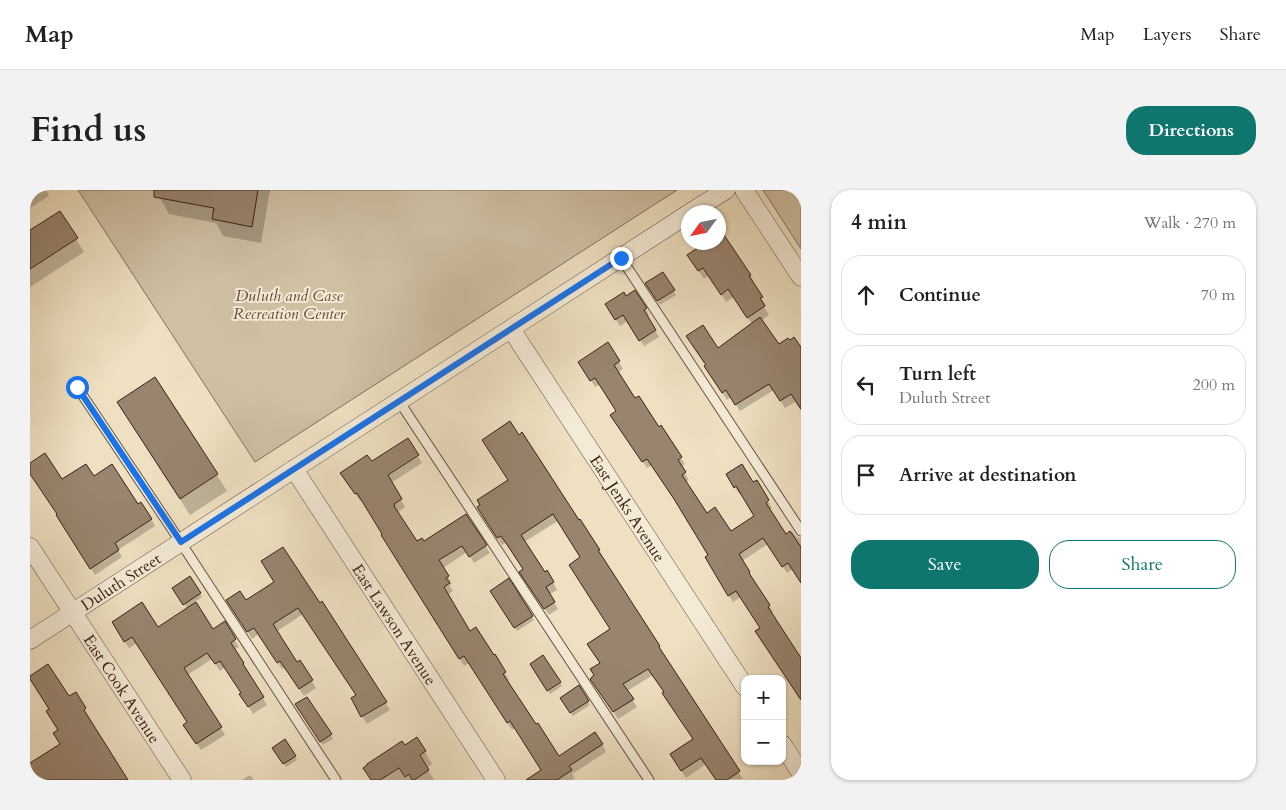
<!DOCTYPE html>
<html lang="en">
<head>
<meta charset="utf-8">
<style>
	body { margin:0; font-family:Cardo,serif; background:#f2f2f2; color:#202124 }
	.controls { position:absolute; right:15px; bottom:15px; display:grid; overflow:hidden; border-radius:10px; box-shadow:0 1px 4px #0004 }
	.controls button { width:45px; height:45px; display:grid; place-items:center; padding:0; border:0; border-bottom:1px solid #e0e0e0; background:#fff; color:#202124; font:25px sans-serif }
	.compass { position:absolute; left:651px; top:15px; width:45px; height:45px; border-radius:50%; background:#fff; box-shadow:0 1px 4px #0004; rotate:237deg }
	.stop { position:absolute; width:15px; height:15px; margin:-11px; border:4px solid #1a73e8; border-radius:50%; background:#fff }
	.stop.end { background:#1a73e8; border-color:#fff; box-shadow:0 1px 5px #0008 }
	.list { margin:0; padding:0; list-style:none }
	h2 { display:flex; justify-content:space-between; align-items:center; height:65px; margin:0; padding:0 20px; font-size:21px }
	h2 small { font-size:16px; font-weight:400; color:#757577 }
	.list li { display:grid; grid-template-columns:32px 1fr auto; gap:15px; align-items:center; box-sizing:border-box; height:80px; margin:0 10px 10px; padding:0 10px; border:1px solid #e0e0e0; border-radius:20px }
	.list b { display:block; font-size:19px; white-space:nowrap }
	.list p { margin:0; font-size:16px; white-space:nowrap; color:#757577 }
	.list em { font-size:16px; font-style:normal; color:#757577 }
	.actions { display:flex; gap:10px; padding:15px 20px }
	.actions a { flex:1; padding:11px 0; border:1px solid #0f766e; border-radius:20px; text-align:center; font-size:18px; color:#0f766e }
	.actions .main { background:#0f766e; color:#fff }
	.icon { flex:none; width:28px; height:28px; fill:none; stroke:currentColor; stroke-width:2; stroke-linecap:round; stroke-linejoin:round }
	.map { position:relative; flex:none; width:771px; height:590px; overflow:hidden; border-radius:20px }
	header { display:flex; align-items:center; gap:30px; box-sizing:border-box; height:70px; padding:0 25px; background:#fff; border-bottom:1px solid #e0e0e0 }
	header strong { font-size:24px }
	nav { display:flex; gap:28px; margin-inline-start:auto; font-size:18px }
	.intro { display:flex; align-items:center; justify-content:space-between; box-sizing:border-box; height:120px; padding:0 30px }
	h1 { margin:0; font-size:35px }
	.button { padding:12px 22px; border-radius:20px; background:#0f766e; color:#fff; font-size:18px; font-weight:700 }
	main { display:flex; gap:30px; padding:0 30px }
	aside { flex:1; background:#fff; border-radius:20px; box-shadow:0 1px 4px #0004 }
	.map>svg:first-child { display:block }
</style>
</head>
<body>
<header>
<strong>Map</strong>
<nav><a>Map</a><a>Layers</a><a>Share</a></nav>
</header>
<div class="intro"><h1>Find us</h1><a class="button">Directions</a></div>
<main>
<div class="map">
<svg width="771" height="590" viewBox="0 0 771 590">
	<rect width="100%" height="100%" fill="#eee0c1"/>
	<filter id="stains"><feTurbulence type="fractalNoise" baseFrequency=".004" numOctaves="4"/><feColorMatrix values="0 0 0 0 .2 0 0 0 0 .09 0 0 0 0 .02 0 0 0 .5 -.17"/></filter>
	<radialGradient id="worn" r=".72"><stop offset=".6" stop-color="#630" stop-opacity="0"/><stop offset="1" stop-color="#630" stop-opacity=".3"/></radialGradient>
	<!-- green -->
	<g fill="#cfc0a4" stroke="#84705d">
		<path d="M48,0H647L225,272Z"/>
		<path d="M733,0H771V59Z"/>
	</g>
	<!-- shadow -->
	<g fill="#0003">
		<path d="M0,0H16L19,6L0,18Z"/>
		<path d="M131,0H240L231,53L193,46L186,33L139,24L130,8Z"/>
		<path d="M29,22L54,62L0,97V41Z"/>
		<path d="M664,74L720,85L725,94L723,95L736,116L734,117L739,125L731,131L749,155L771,162V221L765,212L755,218L744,200L710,221L701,207L697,210L680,184L687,160L722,134L704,107L696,112L679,85L674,89Z"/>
		<path d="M632,84L646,105L630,115L617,94Z"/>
		<path d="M596,107L616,119L619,125L617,127L629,147L614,156L598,131L590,136L580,121Z"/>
		<path d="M578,154L593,179L587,183L605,210L651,268L655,274L651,277L659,290L655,292L676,324L700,342L726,326L711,302L709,304L697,284L723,294L727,292L742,318L739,320L755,345L762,341L767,347L771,348V392L763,379L757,383L738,354L712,371L743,422L741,424L771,471V510L731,448V439L711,407L703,412L693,396L680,365L622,275L617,278L586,232L588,221L570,194L565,197L554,179Z"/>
		<path d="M125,189L197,301L160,325L98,229Z"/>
		<path d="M377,250L392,273L361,293L375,317L368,322L386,353H394L436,326L460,363L444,373L437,362L413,378L422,394L419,395L423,401L417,405L440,443L465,466L479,490L477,492L529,567L572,554L576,562L542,584L545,588L542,590H513V581L485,538L482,540L439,473L434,476L357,352L354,344L332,310L330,311L316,290Z"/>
		<path d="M0,274L31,291L107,316L121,329L125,336L88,360L92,367L65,385L31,332L28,325L0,283Z"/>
		<path d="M479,291L549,332L550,331L632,464L713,589L687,590L676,574L656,588L645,572L664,550L623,485L597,501L607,517L588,529L576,510H575L565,496L566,486L582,439L552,368L528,331L494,352L514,383L523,392L527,400L519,405L528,419L519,425L495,389L494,380L476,353L472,355L452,325Z"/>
		<path d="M160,388L172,407L165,412L183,441L195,433L209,457L204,460L217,481H216L237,515L223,524L215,511L212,503L195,477L190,481L182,469L157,485L195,545L171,560L159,542L158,533L107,453L99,458L87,440L128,439L158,420L144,398Z"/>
		<path d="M478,390L504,430L487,441L462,401Z"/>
		<path d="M216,411L290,414L292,413L360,520L337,534L322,509L327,506L273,424L246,442L267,474L270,472L286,498L274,506L255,478L252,479L229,444L222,449L202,417Z"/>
		<path d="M513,466L532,496L520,504L501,474Z"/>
		<path d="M549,497L560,515L543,526L532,508Z"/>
		<path d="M277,508L303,549L293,555L267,515Z"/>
		<path d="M387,548L402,574L397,578L404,590H341L374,557Z"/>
		<path d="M255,551L267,570L256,577L244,558Z"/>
		<path d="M220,585L224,590H212Z"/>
	</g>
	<!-- building -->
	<g fill="#98846f" stroke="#3a2116">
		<path d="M124,0H228L222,37L182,29L184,18L124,7Z"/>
		<path d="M30,21L48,48L0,79V40Z"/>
		<path d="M688,36L721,85L719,86L733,107L730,108L735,116L717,128L698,99L691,105L673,78L668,81L657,65L676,52H688Z"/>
		<path d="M633,82L645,100L627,111L615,93Z"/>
		<path d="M605,100L617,118L614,120L626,140L609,151L593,125L585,130L575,114L594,102L596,106Z"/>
		<path d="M730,127L749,154L758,148L760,150L764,147L771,157V219L761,204L750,211L739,194L705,215L696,200L692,203L674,176L676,175L656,146L673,135L688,158Z"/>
		<path d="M578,152L590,171L584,175L605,208L609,206L629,237L631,235L652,267L648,270L656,282L652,285L677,323L685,317L701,341L724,326L706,296L704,298L696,284L712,274L723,292L727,290L739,310L736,313L756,344L760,341L771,357V393L758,373L752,377L733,348L709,364L720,382L719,383L740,415L738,417L771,468V510L725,441L730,438L706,401L698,406L675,367L678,365L644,309L617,269L612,272L580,225L586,221L565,188L560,191L548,172Z"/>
		<path d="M125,187L188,284L150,309L87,212Z"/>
		<path d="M480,231L489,245L492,242L549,330L550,329L570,360H568L630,456L629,457L710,581L697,590H686L671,568L651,581L640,564L663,549L632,503L634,502L618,479L593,494L604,509L583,522L560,489L564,485L560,479L570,473L557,454L580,439L539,375L550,367L523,324L491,345L515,382L517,380L524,392L516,397L525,412L514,419L489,382L493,379L476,353L471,346L467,348L447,317L450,315L447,310L478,290L452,250Z"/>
		<path d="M378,248L389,265L358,285L372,309L364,314L365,315L364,316L387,351L392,348L394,351L436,324L457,355L439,367L432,356L409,370L419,386L416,388L420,393L414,397L440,441L446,437L464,465L465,464L476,482L473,484L506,534L508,533L529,566L565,542L573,554L539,576L542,580L527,590H496L511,580L480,531L477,533L434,466L429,469L351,345L352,344L327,303L325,304L310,283L337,265L342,271Z"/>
		<path d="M15,263L32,289L56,274L64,286L82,274L108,314L111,312L122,329L85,353L89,360L60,379L26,325L27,324L0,284V273Z"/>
		<path d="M253,357L290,413L292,411L357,512L331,527L321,508L326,505L268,418L243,434L267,472L270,470L283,490L269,499L250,471L247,473L224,438L217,442L196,410L210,401L216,410L244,392L231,371Z"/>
		<path d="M160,386L171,403L153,415L142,398Z"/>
		<path d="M479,388L503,426L484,438L460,401Z"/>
		<path d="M112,412L128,437L166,412L183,439L195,431L206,449L201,453L214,473L213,474L234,507L218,517L209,504L211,503L190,471L185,474L177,463L154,478L192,537L166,554L153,535L157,532L102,447L94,452L82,432Z"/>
		<path d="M513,465L531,492L517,501L500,474Z"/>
		<path d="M18,474L39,506L46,502L56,518L54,520L98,590H0V573L30,554L23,543L28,540L16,521L19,519L0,489V486Z"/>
		<path d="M549,495L559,511L540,523L530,508Z"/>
		<path d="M277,507L302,544L290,552L265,514Z"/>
		<path d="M387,547L396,561L390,565L399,580L384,590H382L379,584L375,587L369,578L350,590H341L333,578L337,575V574L372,551L375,555Z"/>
		<path d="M255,549L266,566L253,574L242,558Z"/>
	</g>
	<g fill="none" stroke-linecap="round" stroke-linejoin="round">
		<!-- service casing -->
		<g stroke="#675141" stroke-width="11">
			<g id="service">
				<path d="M591,68L771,341"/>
				<path d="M47,197L140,336L306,590"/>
				<path d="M369,211L619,590"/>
			</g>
		</g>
		<!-- minor casing -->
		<g stroke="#675141" stroke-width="19">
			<g id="minor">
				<path d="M714,0L771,87"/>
				<path d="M661,22L696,0"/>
				<path id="s1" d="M481,139L715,497"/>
				<path id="s2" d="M264,279L466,590"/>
				<path id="s3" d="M0,357L152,590"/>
				<path id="s4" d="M0,450L658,24"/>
				<path d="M752,554L771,583"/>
			</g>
		</g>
		<!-- service -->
		<use href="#service" stroke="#f4ebd7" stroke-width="9"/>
		<!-- minor -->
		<use href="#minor" stroke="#f4ebd7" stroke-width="18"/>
	</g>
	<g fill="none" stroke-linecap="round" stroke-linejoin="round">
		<!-- route -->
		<path stroke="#1a73e8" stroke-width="6" d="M47,197L151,352L591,68"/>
	</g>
	<g text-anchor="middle" stroke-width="4" stroke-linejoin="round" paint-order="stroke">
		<!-- park labels -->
		<g font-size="16" font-style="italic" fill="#5f493a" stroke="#f4ebd7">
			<text x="259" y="111">Duluth and Case<tspan x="259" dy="18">Recreation Center</tspan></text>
		</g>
		<!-- street labels -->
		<g font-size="16" fill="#3a2116" stroke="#f4ebd7">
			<text dy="6" stroke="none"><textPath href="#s1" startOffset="214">East Jenks Avenue</textPath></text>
			<text dy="6" stroke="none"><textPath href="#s4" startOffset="108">Duluth Street</textPath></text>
			<text dy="6" stroke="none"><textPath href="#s2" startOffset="185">East Lawson Avenue</textPath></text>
			<text dy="6" stroke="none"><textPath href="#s3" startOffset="169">East Cook Avenue</textPath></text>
		</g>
	</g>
	<rect width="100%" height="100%" filter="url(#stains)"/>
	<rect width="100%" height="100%" fill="url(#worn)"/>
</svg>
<div class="controls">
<button>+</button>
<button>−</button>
</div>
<svg class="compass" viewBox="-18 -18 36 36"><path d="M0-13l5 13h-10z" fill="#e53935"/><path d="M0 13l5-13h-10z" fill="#757577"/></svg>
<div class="stop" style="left:47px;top:197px"></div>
<div class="stop end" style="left:591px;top:68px"></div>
</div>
<aside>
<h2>4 min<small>Walk · 270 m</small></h2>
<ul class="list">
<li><svg class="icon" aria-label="ahead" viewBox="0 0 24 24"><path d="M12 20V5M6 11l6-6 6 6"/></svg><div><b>Continue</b></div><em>70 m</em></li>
<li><svg class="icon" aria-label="left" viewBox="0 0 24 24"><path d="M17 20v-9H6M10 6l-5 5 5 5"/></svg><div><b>Turn left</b><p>Duluth Street</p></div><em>200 m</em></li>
<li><svg class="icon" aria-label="arrive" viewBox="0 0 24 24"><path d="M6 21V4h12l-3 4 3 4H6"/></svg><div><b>Arrive at destination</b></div></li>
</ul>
<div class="actions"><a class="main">Save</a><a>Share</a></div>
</aside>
</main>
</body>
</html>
